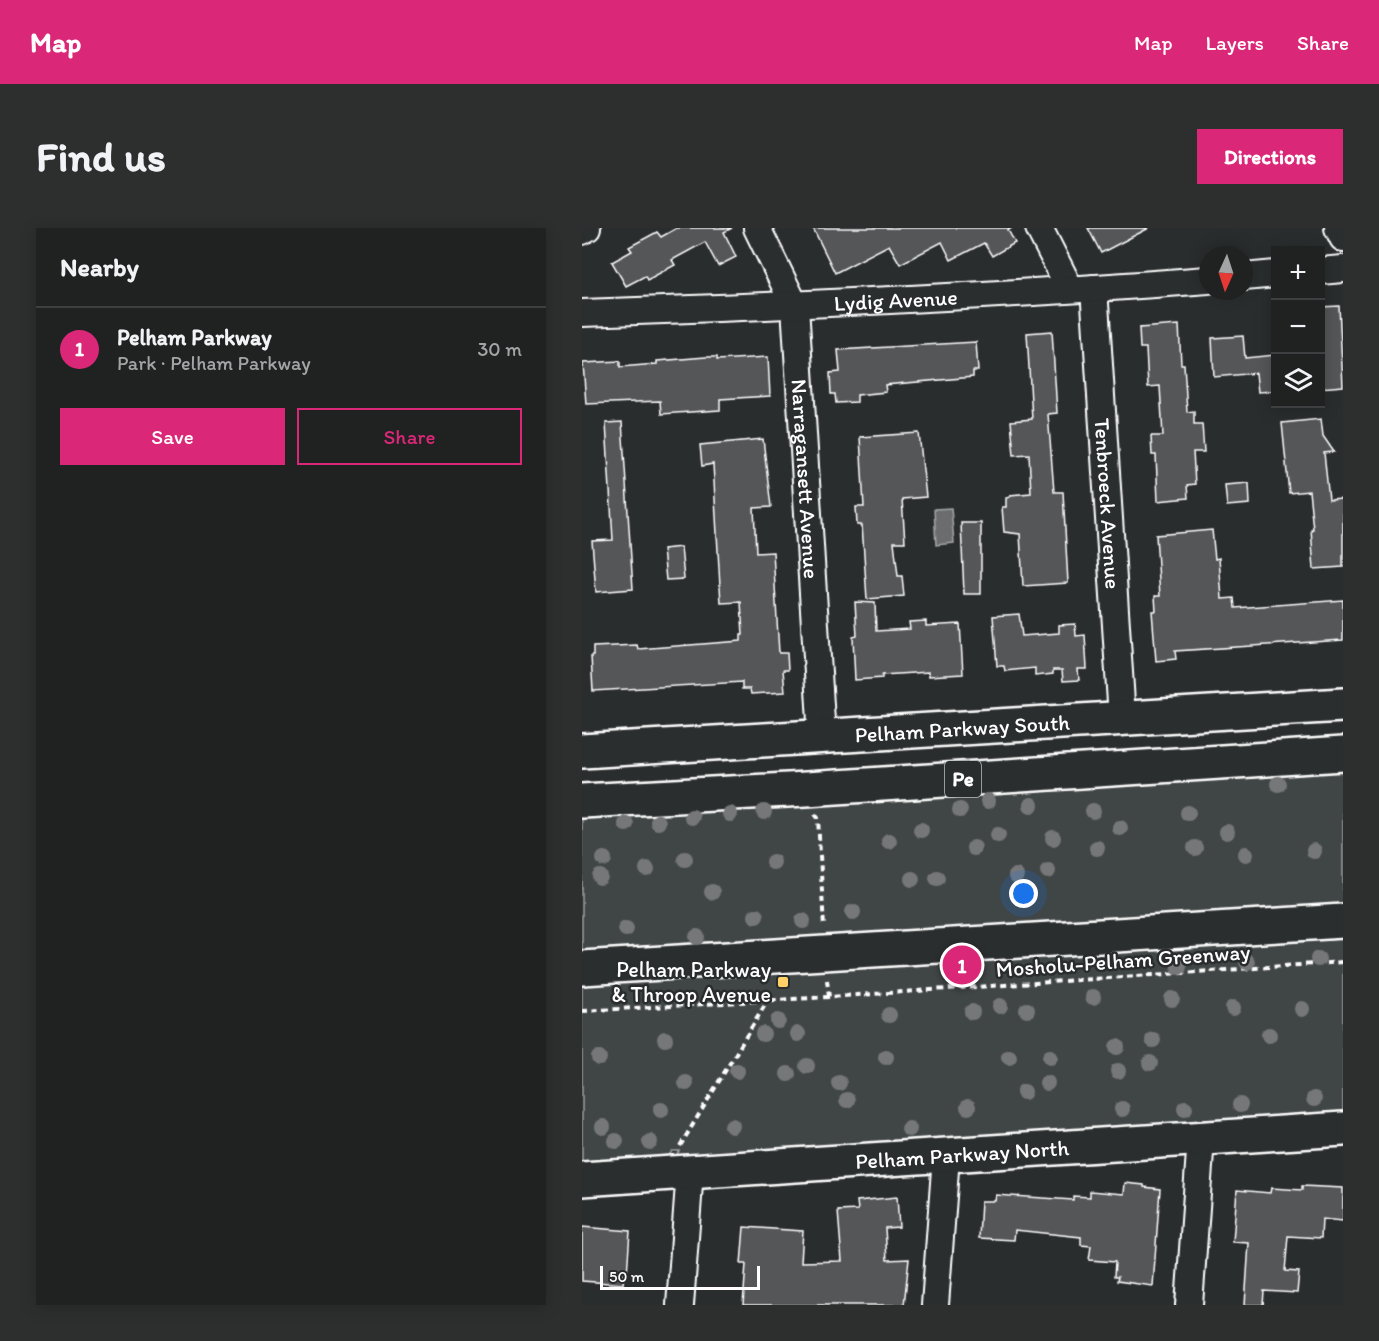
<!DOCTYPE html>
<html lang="en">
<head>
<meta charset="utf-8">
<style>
	body { margin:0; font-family:Itim,sans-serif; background:#2d2f2f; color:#f1f3f6 }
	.controls { position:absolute; right:18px; top:18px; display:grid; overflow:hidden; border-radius:0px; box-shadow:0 3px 15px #0003 }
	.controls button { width:54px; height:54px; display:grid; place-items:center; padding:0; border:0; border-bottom:2px solid #3d3f40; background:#202222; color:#f1f3f6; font:30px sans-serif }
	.compass { position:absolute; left:617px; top:18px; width:54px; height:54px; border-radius:50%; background:#202222; box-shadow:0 3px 15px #0003; rotate:183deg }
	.scale { position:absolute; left:18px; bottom:15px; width:160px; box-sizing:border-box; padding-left:6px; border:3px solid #fff; border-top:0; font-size:16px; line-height:21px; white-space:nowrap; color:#fff; -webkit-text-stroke:4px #2a2d2e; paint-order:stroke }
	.you { position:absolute; left:442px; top:666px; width:21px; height:21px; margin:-15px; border:4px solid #fff; border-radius:50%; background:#1a73e8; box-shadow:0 0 0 9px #1a73e833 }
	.badge { display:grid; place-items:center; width:39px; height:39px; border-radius:50%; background:#db2777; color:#fff; font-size:20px; font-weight:700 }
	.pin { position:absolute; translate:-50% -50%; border:3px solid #fff; box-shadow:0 2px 6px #0006 }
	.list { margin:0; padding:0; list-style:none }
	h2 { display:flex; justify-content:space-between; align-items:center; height:78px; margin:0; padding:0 24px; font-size:26px }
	h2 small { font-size:20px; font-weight:400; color:#a2a4a5 }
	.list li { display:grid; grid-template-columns:39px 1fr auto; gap:18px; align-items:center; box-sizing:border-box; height:84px; padding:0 24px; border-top:2px solid #3d3f40 }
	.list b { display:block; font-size:22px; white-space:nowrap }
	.list p { margin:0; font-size:20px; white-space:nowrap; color:#a2a4a5 }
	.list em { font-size:20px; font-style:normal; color:#a2a4a5 }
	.actions { display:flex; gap:12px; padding:18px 24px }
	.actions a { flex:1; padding:14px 0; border:2px solid #db2777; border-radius:0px; text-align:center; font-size:21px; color:#db2777 }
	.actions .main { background:#db2777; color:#fff }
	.icon { flex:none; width:33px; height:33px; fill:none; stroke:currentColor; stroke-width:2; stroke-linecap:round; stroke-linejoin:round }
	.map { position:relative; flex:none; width:761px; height:1077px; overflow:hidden; border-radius:0px }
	header { display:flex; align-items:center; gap:36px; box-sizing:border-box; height:84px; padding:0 30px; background:#db2777; color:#fff }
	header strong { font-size:28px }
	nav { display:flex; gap:33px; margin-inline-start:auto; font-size:21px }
	.intro { display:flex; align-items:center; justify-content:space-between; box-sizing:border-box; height:144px; padding:0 36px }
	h1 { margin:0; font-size:42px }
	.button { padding:15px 27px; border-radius:0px; background:#db2777; color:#fff; font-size:21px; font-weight:700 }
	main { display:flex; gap:36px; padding:0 36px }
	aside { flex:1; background:#202222; border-radius:0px; box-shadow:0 3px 15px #0003 }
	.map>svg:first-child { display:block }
</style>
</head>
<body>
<header>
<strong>Map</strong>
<nav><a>Map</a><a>Layers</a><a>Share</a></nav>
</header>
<div class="intro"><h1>Find us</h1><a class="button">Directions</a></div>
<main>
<aside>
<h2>Nearby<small></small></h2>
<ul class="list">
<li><span class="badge">1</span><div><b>Pelham Parkway</b><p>Park · Pelham Parkway</p></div><em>30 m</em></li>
</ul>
<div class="actions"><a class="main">Save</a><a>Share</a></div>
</aside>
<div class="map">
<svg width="761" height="1077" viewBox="0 0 761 1077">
	<rect width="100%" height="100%" fill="#2a2d2e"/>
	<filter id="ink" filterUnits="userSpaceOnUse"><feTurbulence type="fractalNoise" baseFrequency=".0167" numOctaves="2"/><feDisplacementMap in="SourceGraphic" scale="12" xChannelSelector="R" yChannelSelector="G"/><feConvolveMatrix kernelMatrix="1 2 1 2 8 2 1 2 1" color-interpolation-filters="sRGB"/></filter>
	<g filter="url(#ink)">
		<!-- green -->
		<path fill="#414445" stroke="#a0a2a2" stroke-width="1.5" d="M761,541V890L91,932L97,923H90L84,932L0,937V588L221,574L222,578L238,577V574Z"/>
		<!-- water -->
		<path fill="#6a6c6d" stroke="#a6a7a7" stroke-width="1.5" d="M369,280L372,315L354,317L352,281Z"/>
		<!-- building -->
		<g fill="#555758" stroke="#fff" stroke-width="1.5">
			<path d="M95,0H150L142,4L154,29L136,38L123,14L90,32L93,37L65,52L63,48L44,58L30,34L50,23L47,19L75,4L79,9Z"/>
			<path d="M231,0H430L426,2L433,15L410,28L402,15L369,32L360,14L318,36L307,17L253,45Z"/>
			<path d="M506,0H567L519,25Z"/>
			<path d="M757,78L761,158L738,160V79Z"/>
			<path d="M597,97L599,136H602L605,184L612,183V196H620L622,224H611L613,256L605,257L606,270L576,273L574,227H570L569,208H581L578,158L566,159L564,120H558L557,100Z"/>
			<path d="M470,103L475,185L466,186L472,264H481L486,355L441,358L438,306L422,304L420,279H424V270L428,269V267L449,265L447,226L432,227L429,193L450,191L445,105Z"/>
			<path d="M661,108L663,130L693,127V163L676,164L674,145L632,149L630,110Z"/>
			<path d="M394,114L396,143H391V149L303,157L304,164L275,167V174L254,175L253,166H249L248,145L258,144L256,122Z"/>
			<path d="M124,129H135V132L186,129L188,168L138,171V182L79,186L78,173L4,176L1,135L38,133V139L75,136V133Z"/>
			<path d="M739,191L741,208L752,224L742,225L747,272L761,271V339L732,341L729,301H731L727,263L707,265L700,195Z"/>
			<path d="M40,194L51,361L14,364L10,313L31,312L24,195Z"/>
			<path d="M337,205L344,269L320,271L323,314H312L316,348H320L322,368L285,371L280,297H275L274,279H282L278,209Z"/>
			<path d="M181,211L189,279L172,280L174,325L191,324L197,425H205L206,442H201L203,464L169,466L168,461H160V454L11,463L9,428H11V419L55,417L56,421L159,413V407H161L159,374L139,375L131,236L120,238L118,217Z"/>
			<path d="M667,255L668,276L645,278L643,257Z"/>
			<path d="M379,295H399V366H382Z"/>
			<path d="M630,302L633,331L637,330L640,371L652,370L653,380L761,372V412L593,423L594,431L574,433L570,383H574L573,368H578L574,307Z"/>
			<path d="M99,319L102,351L84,352L81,321Z"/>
			<path d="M273,374L293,375L294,403L328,401L327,394L344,393V398L378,396L381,446L347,448V444L300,447V450L273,452L271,409L275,408Z"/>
			<path d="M437,386L440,408L477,405V397L493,396L494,408L503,407L505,441H496L497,452L481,453L480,442H471V446L453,448V440L423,443L422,438H415L411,388Z"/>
			<path d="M543,955L562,957V959L578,961L571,1058L535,1053L536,1049H532L533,1034L507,1032L509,1018L499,1017V1009L433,1002L432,1012L397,1010L399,973H413L414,967L491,972V968L508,969V963L542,966Z"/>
			<path d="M720,958L761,960V993L740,991L739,1010L706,1008L703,1043L717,1044L715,1065L682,1063L681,1077H663L667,1015L651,1014L655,962L688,965L689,960L720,962Z"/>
			<path d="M315,969L317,999L303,1000L305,1032L327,1031L322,1077H161L164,1036H159L162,999L221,1003L219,1034L260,1033L256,983L276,982L275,973Z"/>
			<path d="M0,999L48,1003L45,1047H42L41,1056L0,1053Z"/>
		</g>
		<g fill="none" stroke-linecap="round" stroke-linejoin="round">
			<!-- minor casing -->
			<g stroke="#fff" stroke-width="30">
				<g id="minor">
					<path id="s1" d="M175,0L213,78L240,509"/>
					<path d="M457,0L488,61"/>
					<path d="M756,0L761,10"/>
					<path d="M0,3L5,0"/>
					<path d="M738,43L761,41"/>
					<path d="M662,49L694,46"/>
					<path id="s2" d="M512,60L540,490"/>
					<path id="s3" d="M0,85C209,78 418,68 626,52"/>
					<path d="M98,1077L108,943"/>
					<path d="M353,1077L364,928"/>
					<path d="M607,1077L619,910"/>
				</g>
			</g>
			<!-- tertiary casing -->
			<g stroke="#fff" stroke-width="38">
				<g id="tertiary">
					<path id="s4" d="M0,523L761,477"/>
					<path id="s5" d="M0,951L761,901"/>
				</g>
			</g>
			<!-- primary casing -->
			<g stroke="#fff" stroke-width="38">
				<g id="primary">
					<path d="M0,573L224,561L761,526"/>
					<path d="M0,740L761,693"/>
				</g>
			</g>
			<!-- path -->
			<g stroke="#fff" stroke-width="4" stroke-dasharray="6 4.5" stroke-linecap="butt">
				<path d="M233,586L236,590L242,700"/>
				<path d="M245,752L247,769"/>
				<path d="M0,783L247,769L761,734"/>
				<path d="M98,918L186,772"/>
			</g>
			<!-- minor -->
			<use href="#minor" stroke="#2a2d2e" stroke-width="26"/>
			<!-- tertiary -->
			<use href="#tertiary" stroke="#2a2d2e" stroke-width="33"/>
			<!-- primary -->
			<use href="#primary" stroke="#2a2d2e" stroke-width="33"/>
		</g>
		<!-- trees -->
		<g fill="#757778">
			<circle cx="696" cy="556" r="8"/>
			<circle cx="406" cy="573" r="8"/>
			<circle cx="449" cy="577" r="8"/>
			<circle cx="378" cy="582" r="8"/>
			<circle cx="511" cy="583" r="8"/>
			<circle cx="182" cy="584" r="8"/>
			<circle cx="606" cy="585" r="8"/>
			<circle cx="148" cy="586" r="8"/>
			<circle cx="110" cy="589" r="8"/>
			<circle cx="76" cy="594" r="8"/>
			<circle cx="44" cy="596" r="8"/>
			<circle cx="538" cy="600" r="8"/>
			<circle cx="339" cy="602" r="8"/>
			<circle cx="645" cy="604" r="8"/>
			<circle cx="416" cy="607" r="8"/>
			<circle cx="471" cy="610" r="8"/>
			<circle cx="307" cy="613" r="8"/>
			<circle cx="392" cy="620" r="8"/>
			<circle cx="515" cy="620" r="8"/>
			<circle cx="613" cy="620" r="8"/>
			<circle cx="732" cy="623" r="8"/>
			<circle cx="664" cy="626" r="8"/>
			<circle cx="22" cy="631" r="8"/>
			<circle cx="103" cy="631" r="8"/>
			<circle cx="191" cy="634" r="8"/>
			<circle cx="65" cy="641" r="8"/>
			<circle cx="466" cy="643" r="8"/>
			<circle cx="434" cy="648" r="8"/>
			<circle cx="18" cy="649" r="8"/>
			<circle cx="355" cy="650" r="8"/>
			<circle cx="330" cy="651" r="8"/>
			<circle cx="130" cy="664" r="8"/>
			<circle cx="271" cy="684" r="8"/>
			<circle cx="174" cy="688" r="8"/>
			<circle cx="221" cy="693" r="8"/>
			<circle cx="44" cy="701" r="8"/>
			<circle cx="115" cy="709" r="8"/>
			<circle cx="736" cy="731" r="8"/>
			<circle cx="665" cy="734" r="8"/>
			<circle cx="597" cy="739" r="8"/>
			<circle cx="511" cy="769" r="8"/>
			<circle cx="590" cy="771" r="8"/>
			<circle cx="418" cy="778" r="8"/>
			<circle cx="651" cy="780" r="8"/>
			<circle cx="720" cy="781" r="8"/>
			<circle cx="445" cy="782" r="8"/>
			<circle cx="390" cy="784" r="8"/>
			<circle cx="307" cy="787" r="8"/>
			<circle cx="196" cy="793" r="8"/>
			<circle cx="181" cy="806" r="8"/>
			<circle cx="216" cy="806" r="8"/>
			<circle cx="687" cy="807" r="8"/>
			<circle cx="83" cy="811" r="8"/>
			<circle cx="571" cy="812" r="8"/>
			<circle cx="535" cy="819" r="8"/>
			<circle cx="304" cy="829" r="8"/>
			<circle cx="427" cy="829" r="8"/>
			<circle cx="468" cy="829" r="8"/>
			<circle cx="17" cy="830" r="8"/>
			<circle cx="568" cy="835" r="8"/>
			<circle cx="225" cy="838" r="8"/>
			<circle cx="155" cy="843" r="8"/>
			<circle cx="536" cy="843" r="8"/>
			<circle cx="206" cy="846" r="8"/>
			<circle cx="104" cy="855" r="8"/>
			<circle cx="257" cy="855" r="8"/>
			<circle cx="465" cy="855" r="8"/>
			<circle cx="442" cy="864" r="8"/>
			<circle cx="732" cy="871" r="8"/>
			<circle cx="265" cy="872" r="8"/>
			<circle cx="658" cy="877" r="8"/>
			<circle cx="386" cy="879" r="8"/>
			<circle cx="603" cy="880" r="8"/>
			<circle cx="540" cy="881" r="8"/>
			<circle cx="79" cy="882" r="8"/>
			<circle cx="150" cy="898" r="8"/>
			<circle cx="21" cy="899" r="8"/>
			<circle cx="327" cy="901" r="8"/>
			<circle cx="34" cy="913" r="8"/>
			<circle cx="68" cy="914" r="8"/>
		</g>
	</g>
	<!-- markers -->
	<rect fill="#ffd166" stroke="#2a2d2e" stroke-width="2" x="195" y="748" width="12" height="12" rx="3"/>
	<g text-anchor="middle" stroke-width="5" stroke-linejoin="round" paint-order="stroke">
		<!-- shield labels -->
		<rect fill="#2a2d2e" stroke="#bfc0c0" stroke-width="1.5" x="363" y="533" width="36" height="36" rx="4.5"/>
		<g font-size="21" font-weight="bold" fill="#fff">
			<text x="381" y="558">Pe</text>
		</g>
		<!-- street labels -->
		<g font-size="22" fill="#fff" stroke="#2a2d2e">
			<text dy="8" stroke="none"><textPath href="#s3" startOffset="314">Lydig Avenue</textPath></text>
			<text dy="8" stroke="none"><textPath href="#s1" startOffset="260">Narragansett Avenue</textPath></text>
			<text dy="8" stroke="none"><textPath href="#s2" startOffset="216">Tenbroeck Avenue</textPath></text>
			<text dy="8" stroke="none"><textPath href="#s4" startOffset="381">Pelham Parkway South</textPath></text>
			<text transform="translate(541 732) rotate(-4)" y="8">Mosholu-Pelham Greenway</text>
			<text dy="8" stroke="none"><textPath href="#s5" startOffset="381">Pelham Parkway North</textPath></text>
		</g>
		<!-- poi labels -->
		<g font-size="22" fill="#fff" stroke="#2a2d2e" text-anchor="end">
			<text x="189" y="749">Pelham Parkway<tspan x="189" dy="25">&amp; Throop Avenue</tspan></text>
		</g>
	</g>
</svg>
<div class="controls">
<button>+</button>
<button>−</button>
<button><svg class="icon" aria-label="layers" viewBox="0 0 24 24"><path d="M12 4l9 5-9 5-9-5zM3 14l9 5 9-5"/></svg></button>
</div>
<svg class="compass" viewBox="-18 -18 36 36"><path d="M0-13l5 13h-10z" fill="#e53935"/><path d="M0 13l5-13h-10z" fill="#a2a4a5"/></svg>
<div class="scale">50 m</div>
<div class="you"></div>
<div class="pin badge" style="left:380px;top:737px">1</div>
</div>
</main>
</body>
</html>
